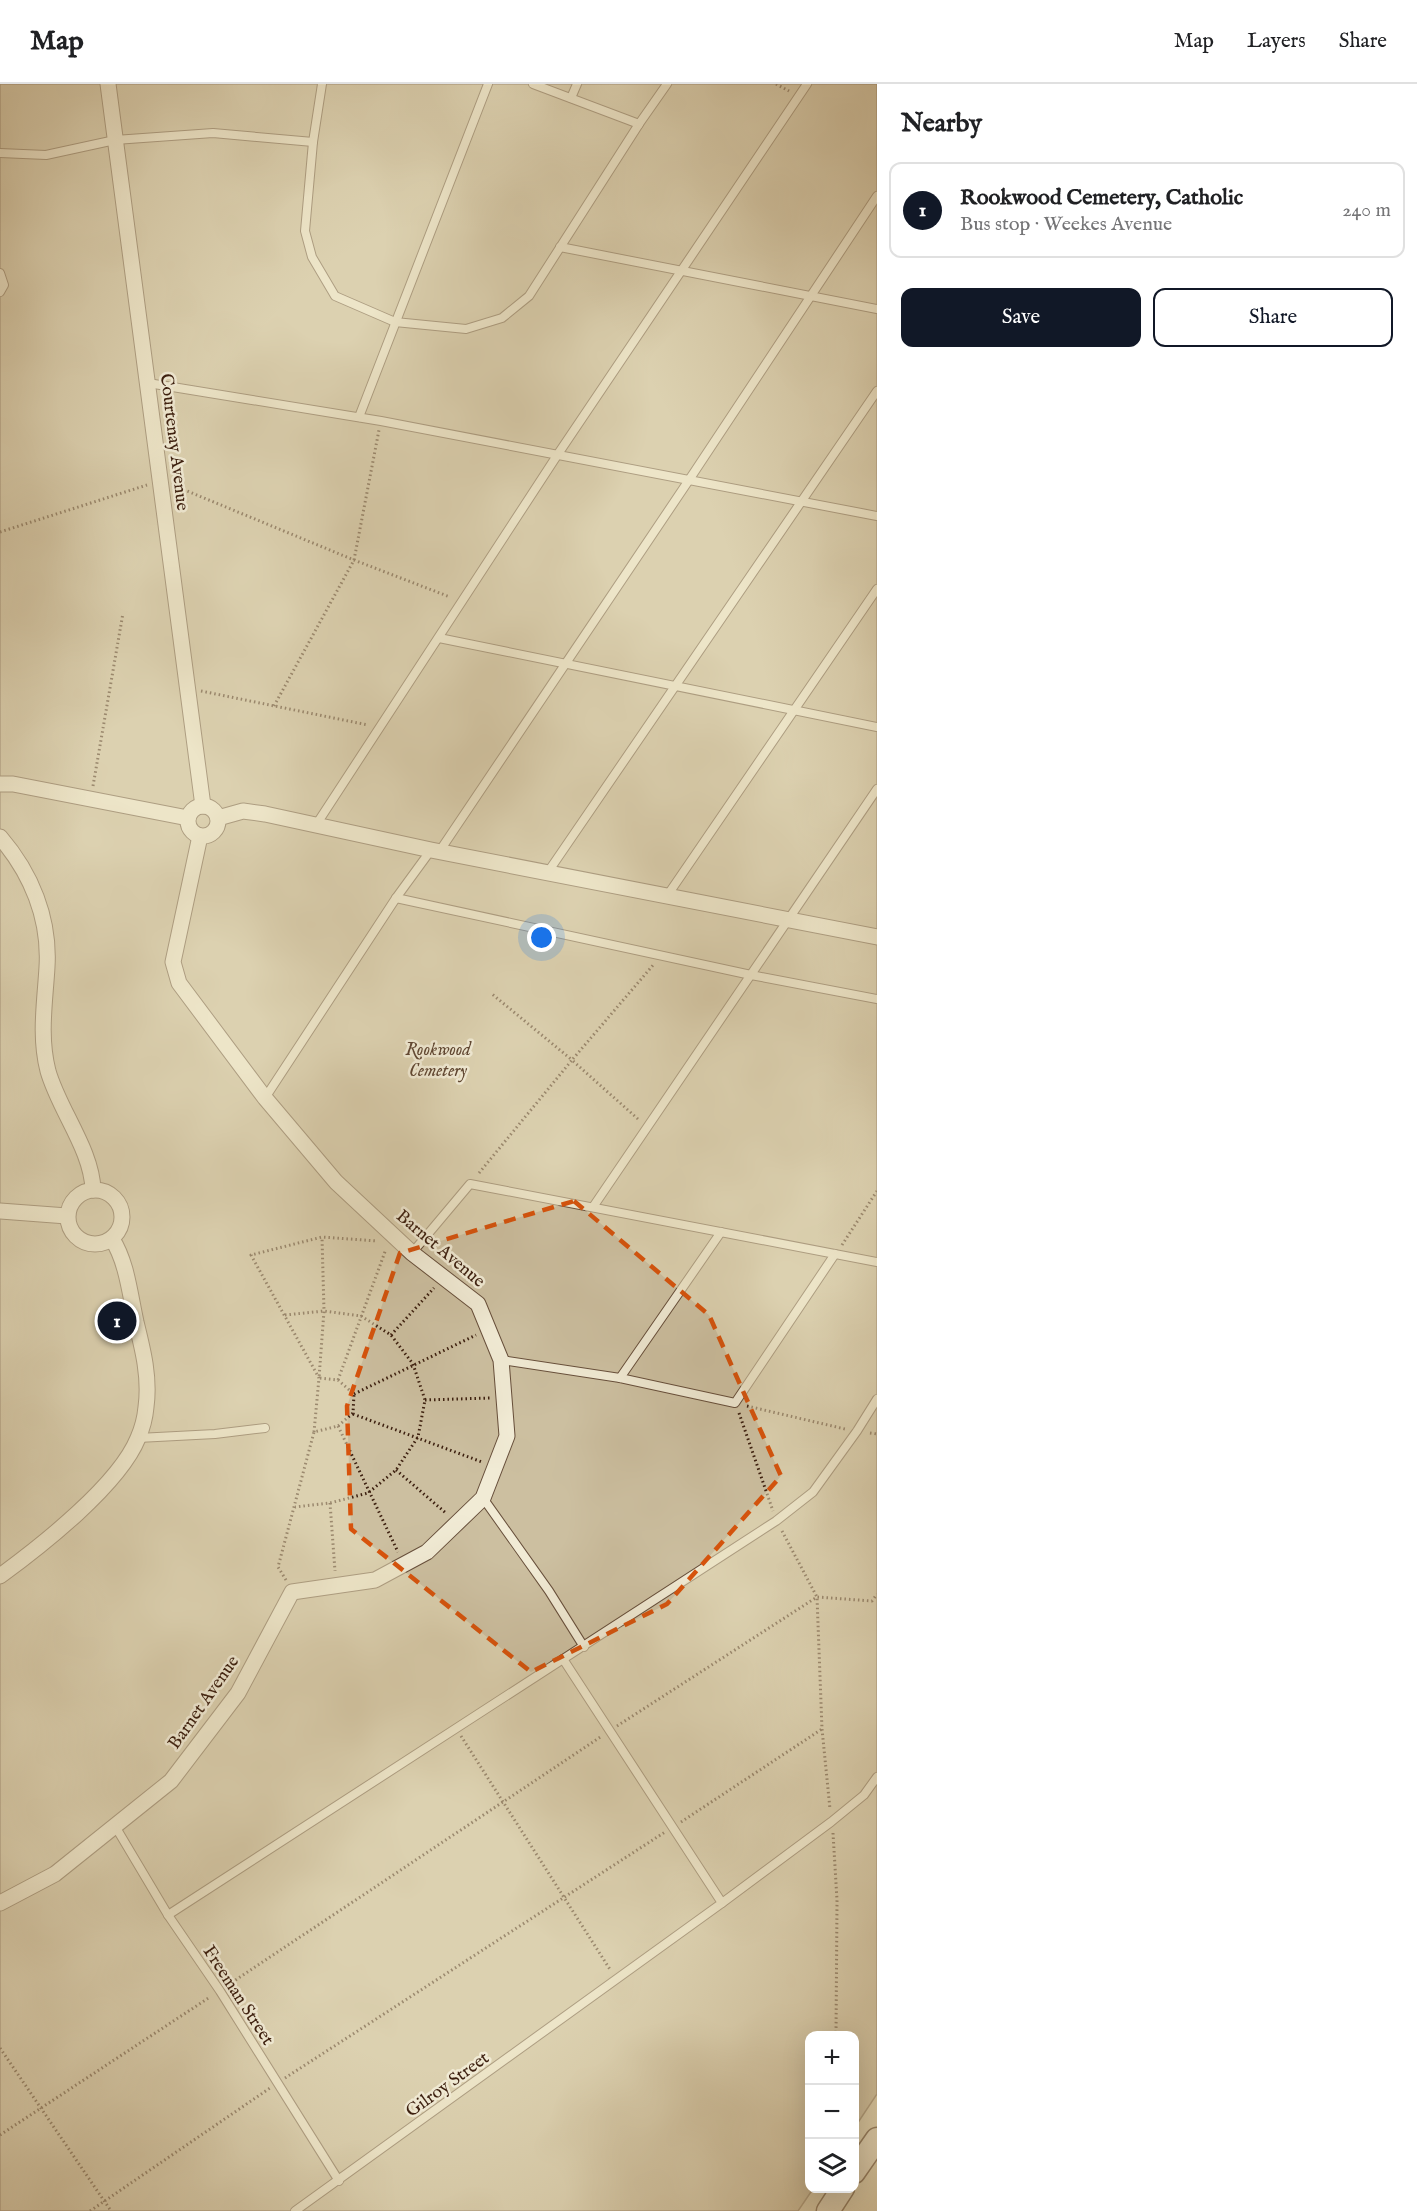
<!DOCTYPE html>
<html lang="en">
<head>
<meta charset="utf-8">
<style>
	body { margin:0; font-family:"IM FELL English",serif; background:#f2f2f2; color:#202124 }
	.controls { position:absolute; right:18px; bottom:18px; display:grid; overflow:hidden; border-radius:12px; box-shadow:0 6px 24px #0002 }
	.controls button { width:54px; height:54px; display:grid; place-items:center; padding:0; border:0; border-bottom:2px solid #e0e0e0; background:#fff; color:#202124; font:30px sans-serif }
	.you { position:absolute; left:542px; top:854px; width:21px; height:21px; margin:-15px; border:4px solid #fff; border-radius:50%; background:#1a73e8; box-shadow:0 0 0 9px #1a73e833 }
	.badge { display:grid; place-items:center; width:39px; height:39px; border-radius:50%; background:#111827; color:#fff; font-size:20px; font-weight:700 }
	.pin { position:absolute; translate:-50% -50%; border:3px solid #fff; box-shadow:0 2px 6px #0006 }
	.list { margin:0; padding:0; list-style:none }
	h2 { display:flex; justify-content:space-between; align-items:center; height:78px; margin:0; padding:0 24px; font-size:26px }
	h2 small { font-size:20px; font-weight:400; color:#757577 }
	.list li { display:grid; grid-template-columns:39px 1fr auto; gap:18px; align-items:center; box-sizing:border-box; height:96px; margin:0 12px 12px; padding:0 12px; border:2px solid #e0e0e0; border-radius:12px }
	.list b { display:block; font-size:22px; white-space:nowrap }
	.list p { margin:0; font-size:20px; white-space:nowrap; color:#757577 }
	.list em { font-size:20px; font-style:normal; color:#757577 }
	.actions { display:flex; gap:12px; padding:18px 24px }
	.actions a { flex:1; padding:14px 0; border:2px solid #111827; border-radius:12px; text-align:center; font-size:21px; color:#111827 }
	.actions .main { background:#111827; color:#fff }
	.icon { flex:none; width:33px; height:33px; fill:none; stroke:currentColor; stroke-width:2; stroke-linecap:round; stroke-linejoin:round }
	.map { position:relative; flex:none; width:877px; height:2127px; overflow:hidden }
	header { display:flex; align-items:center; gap:36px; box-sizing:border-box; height:84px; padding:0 30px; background:#fff; border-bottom:2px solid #e0e0e0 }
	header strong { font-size:28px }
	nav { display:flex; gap:33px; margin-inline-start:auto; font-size:21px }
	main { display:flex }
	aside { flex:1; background:#fff }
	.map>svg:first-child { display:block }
</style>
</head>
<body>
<header>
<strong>Map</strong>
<nav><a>Map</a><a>Layers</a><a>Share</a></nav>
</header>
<main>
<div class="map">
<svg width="877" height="2127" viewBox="0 0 877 2127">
	<rect width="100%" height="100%" fill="#e9e0be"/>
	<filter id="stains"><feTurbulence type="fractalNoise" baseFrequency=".00333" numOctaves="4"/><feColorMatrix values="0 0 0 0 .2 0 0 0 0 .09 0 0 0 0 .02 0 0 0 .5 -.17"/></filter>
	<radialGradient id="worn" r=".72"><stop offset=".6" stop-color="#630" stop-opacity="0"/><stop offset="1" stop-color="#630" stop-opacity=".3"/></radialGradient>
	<!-- green -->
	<path fill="#ccbfa0" stroke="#846f58" stroke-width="1.5" d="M0,0H877V2010L855,2043L854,1952H810V2104L813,2105L798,2127H0Z"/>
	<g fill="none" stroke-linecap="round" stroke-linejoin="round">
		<!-- service casing -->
		<g stroke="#674f3b" stroke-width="10">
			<g id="service">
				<path d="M322,0L313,58L305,147L312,173L335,212L395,238L466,245L502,234L529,212L639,40L667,0"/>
				<path d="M533,0L639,40"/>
				<path d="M571,14L577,0"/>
				<path d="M0,69L46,71L115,56L213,49L313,58"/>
				<path d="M560,163L877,225"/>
				<path d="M0,189L4,201L0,208"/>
				<path d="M148,299L381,337L877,432"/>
				<path d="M359,333L488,0"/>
				<path d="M439,554L877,643"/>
				<path d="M316,741L558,370L807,0"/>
				<path d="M439,768L689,396L877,112"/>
				<path d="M548,788L877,307"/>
				<path d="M667,812L877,505"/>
				<path d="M396,814L751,891L877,915"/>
				<path d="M265,1014L396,814L431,766"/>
				<path d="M593,1123L877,705"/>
				<path d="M412,1169L470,1100L877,1178"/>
				<path d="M501,1276L620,1294L735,1319L835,1170"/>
				<path d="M620,1294L721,1148"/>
				<path d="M138,1354L215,1350L265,1344"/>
				<path d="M483,1414L549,1507L584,1563"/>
				<path d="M115,1742L168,1831L220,1907L339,2097"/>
				<path d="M722,1819L831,1738L864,1711L877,1693"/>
				<path d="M168,1831L776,1437L813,1408L857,1347L877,1315"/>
				<path d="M295,2127L722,1819L563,1575"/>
			</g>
		</g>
		<!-- minor casing -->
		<g stroke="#674f3b" stroke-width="17">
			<g id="minor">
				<path d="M108,0L203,722"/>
				<path d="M0,700H13L188,734"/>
				<circle cx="203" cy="737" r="15"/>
				<path d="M218,734L243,727L265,730L431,766L877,853"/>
				<path d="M0,753C31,789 50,834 47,883C45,918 39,952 48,987C59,1026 92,1066 93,1106"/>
				<circle cx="95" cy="1133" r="27"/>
				<path d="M0,1127L67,1132"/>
				<path d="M0,1492C41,1462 119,1401 138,1354C142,1345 145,1334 146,1323C150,1294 143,1266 136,1238C130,1211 127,1178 112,1155"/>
				<path d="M0,1819L55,1790L171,1697L238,1609L292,1508L375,1496L427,1468L483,1414L507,1352L501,1276L478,1220L412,1169L336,1098L265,1014L179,899L173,878L200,752"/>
			</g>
		</g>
		<!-- secondary casing -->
		<g stroke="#3c1f0f" stroke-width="25">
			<g id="secondary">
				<path d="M854,2088L877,2055"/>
				<path d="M828,2127L843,2104"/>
			</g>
		</g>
		<!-- path -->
		<g stroke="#3c1f0f" stroke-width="3" stroke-dasharray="1.5 3" stroke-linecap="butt">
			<path d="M776,0L789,7"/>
			<path d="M175,402L354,476L450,513"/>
			<path d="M0,448L147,401"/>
			<path d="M201,607L368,641"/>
			<path d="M274,622L354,476L379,346"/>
			<path d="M93,702L123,529"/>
			<path d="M638,1035L572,976L654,880"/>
			<path d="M479,1089L572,976L492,910"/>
			<path d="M842,1161L877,1107"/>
			<path d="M285,1231L324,1227L361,1232L391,1251L413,1280L425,1316L418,1353L396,1386L368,1409L330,1419L295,1423"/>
			<path d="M391,1251L434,1204"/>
			<path d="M338,1296L386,1165"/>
			<path d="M354,1310L476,1251"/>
			<path d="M425,1316L490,1314"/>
			<path d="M747,1322L845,1345"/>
			<path d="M739,1329L773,1427"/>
			<path d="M353,1330L482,1378"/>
			<path d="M338,1342L398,1468"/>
			<path d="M314,1348L319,1294L251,1171L322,1153L377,1157"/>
			<path d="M870,1349L877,1350"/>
			<path d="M396,1386L447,1430"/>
			<path d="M330,1419L335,1487"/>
			<path d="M782,1447L817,1513L822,1645L830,1725"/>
			<path d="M286,1496L278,1483L314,1348L338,1342L353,1329L354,1310L338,1296L319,1294L324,1227L322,1153"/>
			<path d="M617,1642L817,1513L872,1517L877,1510"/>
			<path d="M461,1652L611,1887"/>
			<path d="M681,1738L822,1645"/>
			<path d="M833,1749L837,1816L836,1952"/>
			<path d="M228,1901L602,1652"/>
			<path d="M0,1964L111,2127"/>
			<path d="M285,1994L665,1748"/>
			<path d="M0,2051L210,1913"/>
			<path d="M90,2127L270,2004"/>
		</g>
		<!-- service -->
		<use href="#service" stroke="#f1ebd5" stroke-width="8"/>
		<!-- minor -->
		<use href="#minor" stroke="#f1ebd5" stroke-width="15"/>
		<!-- secondary -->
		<use href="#secondary" stroke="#f1ebd5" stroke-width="22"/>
	</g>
	<!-- marked area -->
	<path d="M0 0H877V2127H0ZM574,1117L709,1231L781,1392L667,1520L531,1588L351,1445L347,1322L400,1169Z" fill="#e9e0be" fill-opacity=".55" fill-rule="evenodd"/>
	<path fill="none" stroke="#d7530c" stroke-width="4.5" stroke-dasharray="12 8" stroke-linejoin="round" d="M574,1117L709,1231L781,1392L667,1520L531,1588L351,1445L347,1322L400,1169Z"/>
	<g text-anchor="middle" stroke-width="5" stroke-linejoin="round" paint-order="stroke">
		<!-- street labels -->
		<g font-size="18" fill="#3c1f0f" stroke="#f1ebd5">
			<text transform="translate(175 358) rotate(83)" y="6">Courtenay Avenue</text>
			<text transform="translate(441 1164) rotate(40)" y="6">Barnet Avenue</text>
			<text transform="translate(203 1618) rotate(-55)" y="6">Barnet Avenue</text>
			<text transform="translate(239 1911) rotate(57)" y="6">Freeman Street</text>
			<text transform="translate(447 2000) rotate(-36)" y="6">Gilroy Street</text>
		</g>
		<!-- park labels -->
		<g font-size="18" font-style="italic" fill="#604733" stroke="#f1ebd5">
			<text x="438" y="971">Rookwood<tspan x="438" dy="21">Cemetery</tspan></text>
		</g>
	</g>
	<rect width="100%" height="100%" filter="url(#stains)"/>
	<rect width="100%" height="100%" fill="url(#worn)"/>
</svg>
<div class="controls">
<button>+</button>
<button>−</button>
<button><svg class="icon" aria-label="layers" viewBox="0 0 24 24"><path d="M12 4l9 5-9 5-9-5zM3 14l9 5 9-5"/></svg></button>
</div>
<div class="you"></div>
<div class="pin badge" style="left:117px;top:1237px">1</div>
</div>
<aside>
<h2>Nearby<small></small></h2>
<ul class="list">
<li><span class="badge">1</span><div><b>Rookwood Cemetery, Catholic</b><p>Bus stop · Weekes Avenue</p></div><em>240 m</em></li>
</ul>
<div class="actions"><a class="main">Save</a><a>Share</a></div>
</aside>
</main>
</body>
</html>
